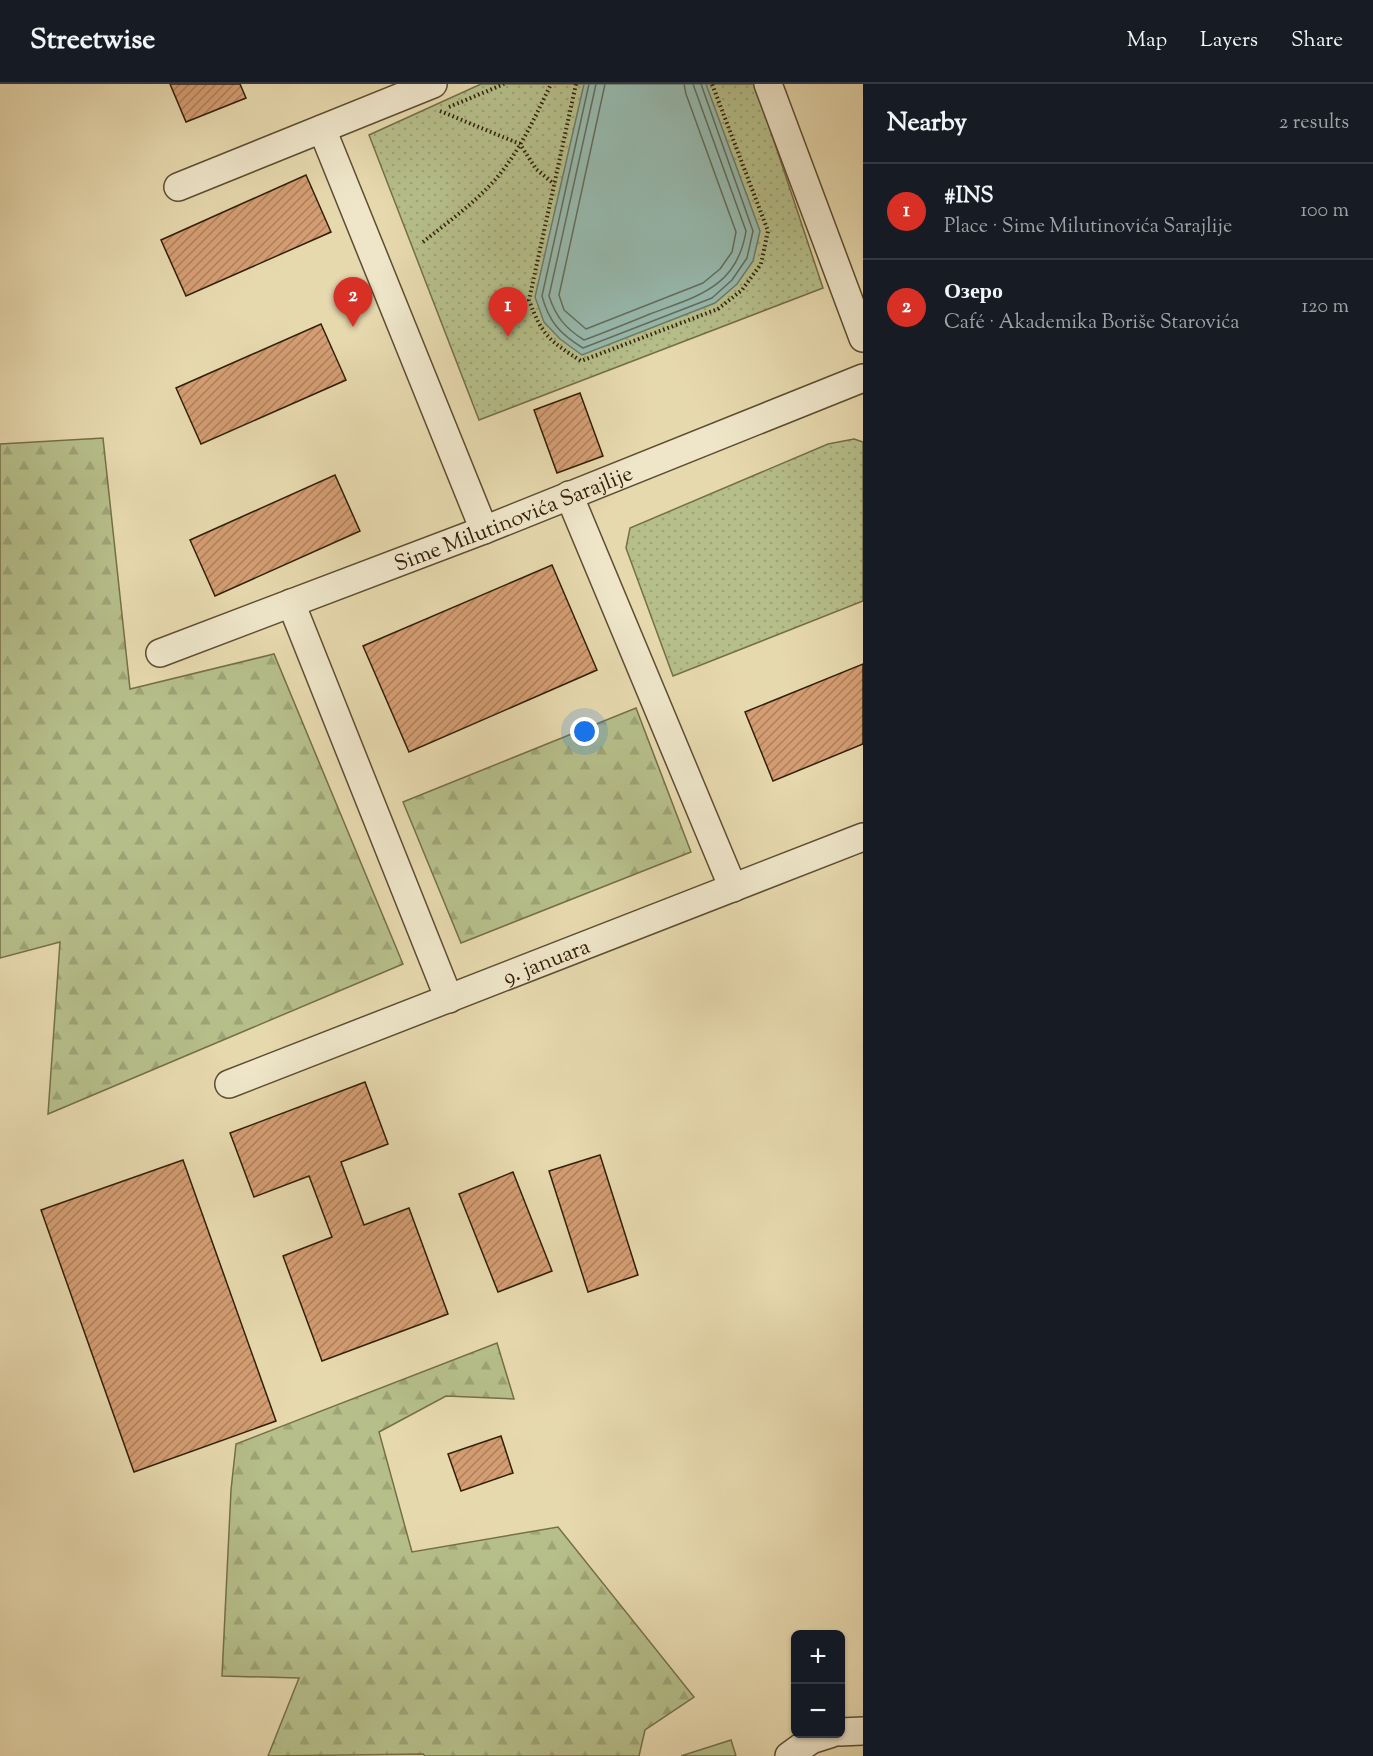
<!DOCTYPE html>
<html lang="en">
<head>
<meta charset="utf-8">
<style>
	body { margin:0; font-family:"Sorts Mill Goudy",serif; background:#20242c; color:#f1f3f6 }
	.controls { position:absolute; right:18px; bottom:18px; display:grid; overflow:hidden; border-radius:9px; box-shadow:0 2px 4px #0004 }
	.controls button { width:54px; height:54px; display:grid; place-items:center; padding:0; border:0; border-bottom:2px solid #363941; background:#171b24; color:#f1f3f6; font:30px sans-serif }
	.you { position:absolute; left:585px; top:648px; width:21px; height:21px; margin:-15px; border:4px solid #fff; border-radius:50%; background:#1a73e8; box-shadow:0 0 0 9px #1a73e833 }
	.badge { display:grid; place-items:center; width:39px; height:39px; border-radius:50%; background:#d93025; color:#fff; font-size:20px; font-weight:700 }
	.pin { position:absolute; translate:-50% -50px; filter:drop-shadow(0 2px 3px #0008) }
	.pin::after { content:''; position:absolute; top:32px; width:21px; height:18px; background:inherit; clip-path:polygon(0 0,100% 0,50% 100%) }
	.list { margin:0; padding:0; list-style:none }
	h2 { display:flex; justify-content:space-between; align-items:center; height:78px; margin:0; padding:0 24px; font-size:26px }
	h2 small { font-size:20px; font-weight:400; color:#9ea1a6 }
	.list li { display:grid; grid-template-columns:39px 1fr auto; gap:18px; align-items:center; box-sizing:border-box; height:96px; padding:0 24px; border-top:2px solid #363941 }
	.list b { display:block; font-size:22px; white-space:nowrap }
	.list p { margin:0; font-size:20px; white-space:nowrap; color:#9ea1a6 }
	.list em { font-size:20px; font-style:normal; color:#9ea1a6 }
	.map { position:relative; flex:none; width:863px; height:1672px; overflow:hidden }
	header { display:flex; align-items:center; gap:36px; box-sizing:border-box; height:84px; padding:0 30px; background:#171b24; border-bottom:2px solid #363941 }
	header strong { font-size:28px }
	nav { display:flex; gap:33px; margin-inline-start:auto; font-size:21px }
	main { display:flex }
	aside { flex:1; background:#171b24 }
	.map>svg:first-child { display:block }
</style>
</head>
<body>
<header>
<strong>Streetwise</strong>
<nav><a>Map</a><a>Layers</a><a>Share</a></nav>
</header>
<main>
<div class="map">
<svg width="863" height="1672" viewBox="0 0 863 1672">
	<defs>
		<pattern id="green-dots" width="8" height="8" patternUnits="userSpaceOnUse" patternTransform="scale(1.5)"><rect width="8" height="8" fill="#b6bf8a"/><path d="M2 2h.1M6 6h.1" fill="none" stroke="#9da476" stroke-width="1.8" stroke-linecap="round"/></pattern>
		<pattern id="forest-firs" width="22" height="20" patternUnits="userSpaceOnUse" patternTransform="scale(1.5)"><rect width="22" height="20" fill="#b6bf8a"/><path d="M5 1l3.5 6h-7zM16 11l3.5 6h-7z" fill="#9da476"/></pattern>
		<pattern id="building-hatch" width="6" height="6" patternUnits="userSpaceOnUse" patternTransform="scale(1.5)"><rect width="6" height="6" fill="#d49d73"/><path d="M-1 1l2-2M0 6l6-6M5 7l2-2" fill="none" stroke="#ad805c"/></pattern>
	</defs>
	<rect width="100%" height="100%" fill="#e7d9ae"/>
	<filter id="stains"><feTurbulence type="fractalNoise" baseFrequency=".00333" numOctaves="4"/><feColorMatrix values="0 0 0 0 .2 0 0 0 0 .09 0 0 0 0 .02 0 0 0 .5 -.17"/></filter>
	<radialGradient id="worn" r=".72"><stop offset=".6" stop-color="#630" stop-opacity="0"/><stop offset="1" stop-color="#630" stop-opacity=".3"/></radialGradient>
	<!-- green -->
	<g fill="url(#green-dots)" stroke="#747048" stroke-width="1.5">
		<path d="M481,0H755L823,204L479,336L369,51Z"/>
		<path d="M854,355L863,358V517L673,592L626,464L630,444L828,360Z"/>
	</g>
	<!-- forest -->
	<g fill="url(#forest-firs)" stroke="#747048" stroke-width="1.5">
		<path d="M103,354L130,605L274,570L403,880L48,1030L60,858L0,874V360Z"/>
		<path d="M636,624L691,768L461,859L403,718Z"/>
		<path d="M497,1259L514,1315L446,1312L379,1348L412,1468L558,1443L694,1613L645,1646L639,1672H425L423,1670L268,1672L299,1594L222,1592L231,1406L236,1360Z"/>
	</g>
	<!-- pitch -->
	<path fill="#b6bf8a" stroke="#747048" stroke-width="1.5" d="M731,1656L736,1672H681Z"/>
	<!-- water -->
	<path fill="#97baaf" stroke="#6e7c6c" stroke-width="1.5" d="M584,0H706L760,147L753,177L737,200L715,219L582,271L560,255L544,238L535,213Z"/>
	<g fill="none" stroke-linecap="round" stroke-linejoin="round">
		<!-- shore -->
		<g stroke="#646d5b" stroke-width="1.5">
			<path d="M589,0L542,212C549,238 560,250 583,264L712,214L732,196L747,174L753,147L701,0"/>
			<path d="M596,0L549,212C556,233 565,244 584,256C606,248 628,239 650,230C697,212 737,204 746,147L693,0"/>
			<path d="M605,0L559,211L564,226L586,245L703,199L720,185L732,168L736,148L686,10L684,0"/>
		</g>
	</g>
	<!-- building -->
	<g fill="url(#building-hatch)" stroke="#312007" stroke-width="1.5">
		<path d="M170,0H240L246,14L186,38Z"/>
		<path d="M306,91L331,148L186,212L161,156Z"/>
		<path d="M321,240L346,296L201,360L176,304Z"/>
		<path d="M580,309L603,372L557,389L534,326Z"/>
		<path d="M335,391L360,447L215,512L190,456Z"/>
		<path d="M552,481L597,586L409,668L363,562Z"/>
		<path d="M863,580V660L773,697L745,628Z"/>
		<path d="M365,998L388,1060L341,1078L364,1141L409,1124L448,1230L322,1277L283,1172L332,1153L309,1092L254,1113L230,1049Z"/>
		<path d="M600,1071L638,1191L588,1208L549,1087Z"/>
		<path d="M183,1076L276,1337L134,1388L41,1126Z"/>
		<path d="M513,1088L552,1187L498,1208L459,1110Z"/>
		<path d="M501,1352L513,1389L461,1407L448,1370Z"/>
	</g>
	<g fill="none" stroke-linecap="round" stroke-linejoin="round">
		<!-- minor casing -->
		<g stroke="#5e4e31" stroke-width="30">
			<g id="minor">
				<path d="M768,0L863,254"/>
				<path d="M322,45L484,446"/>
				<path d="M178,103L433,0"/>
				<path d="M569,411L733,804"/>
				<path d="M291,519L449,915"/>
				<path id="s1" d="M160,569L484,446L863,294"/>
				<path id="s2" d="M229,1000L863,753"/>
				<path d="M840,1648L863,1647"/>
				<path d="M789,1672L811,1656L830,1650"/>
			</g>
		</g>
		<!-- path -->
		<g stroke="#312007" stroke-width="4" stroke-dasharray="1.5 3" stroke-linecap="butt">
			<path d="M576,0L529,216C542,252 550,257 581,277L718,225L742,206L761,180L768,147L712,0"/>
			<path d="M449,23L504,0"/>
			<path d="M440,27L520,60L536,85L554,100"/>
			<path d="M423,158C447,139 473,120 494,97C519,69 535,33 551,0"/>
		</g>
		<!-- minor -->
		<use href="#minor" stroke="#efe6ca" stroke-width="27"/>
	</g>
	<g text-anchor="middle" stroke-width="4.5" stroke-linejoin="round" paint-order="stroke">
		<!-- street labels -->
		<g font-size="22" fill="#312007" stroke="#efe6ca">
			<text dy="8" stroke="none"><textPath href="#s1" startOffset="378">Sime Milutinovića Sarajlije</textPath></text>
			<text dy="8" stroke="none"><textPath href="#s2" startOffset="340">9. januara</textPath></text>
		</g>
	</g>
	<rect width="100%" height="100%" filter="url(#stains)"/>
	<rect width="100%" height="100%" fill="url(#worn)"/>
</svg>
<div class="controls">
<button>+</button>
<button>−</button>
</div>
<div class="you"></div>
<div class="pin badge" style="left:508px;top:253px">1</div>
<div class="pin badge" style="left:353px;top:243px">2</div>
</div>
<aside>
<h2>Nearby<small>2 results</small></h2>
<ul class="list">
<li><span class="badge">1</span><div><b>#INS</b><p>Place · Sime Milutinovića Sarajlije</p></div><em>100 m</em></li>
<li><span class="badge">2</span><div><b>Озеро</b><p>Café · Akademika Boriše Starovića</p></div><em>120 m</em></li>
</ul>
</aside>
</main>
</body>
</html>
